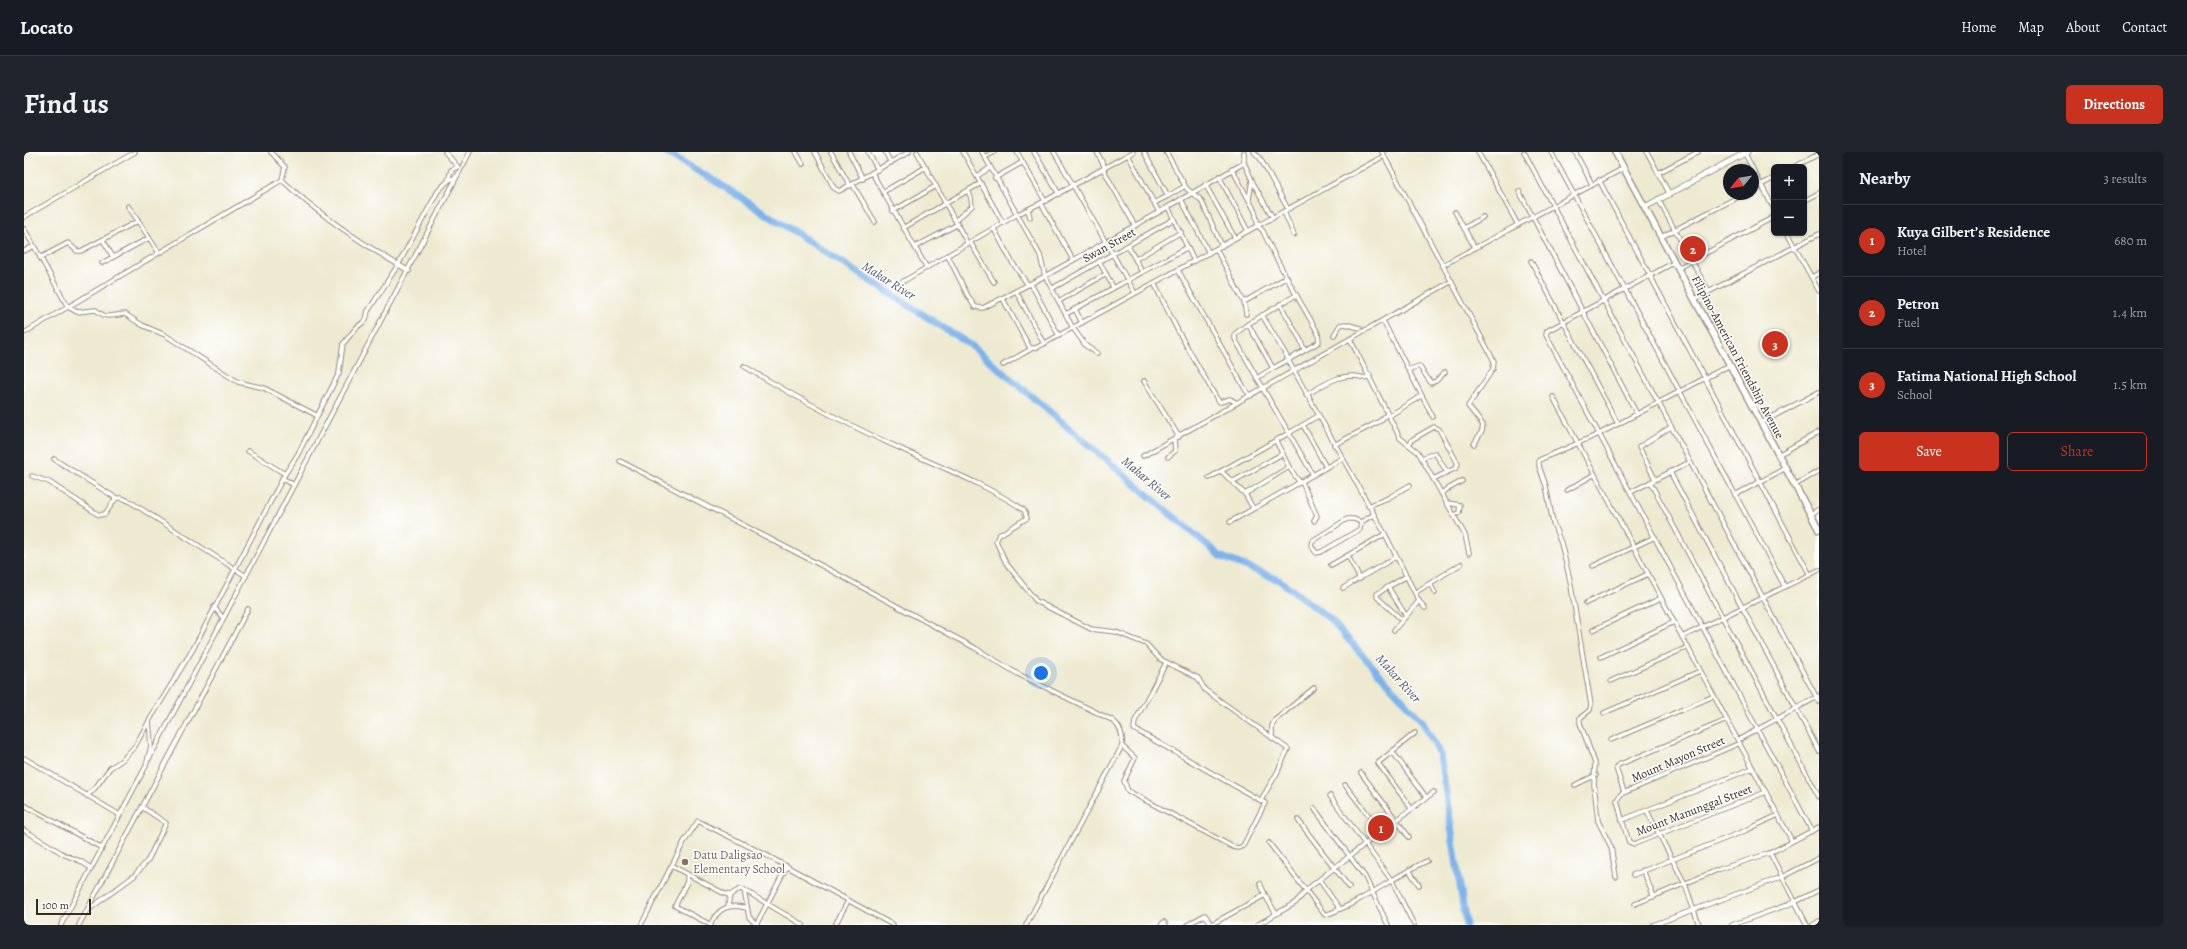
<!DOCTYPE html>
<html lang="en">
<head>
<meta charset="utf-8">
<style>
	body { margin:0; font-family:Alegreya,serif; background:#20242c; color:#f1f3f6 }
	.controls { position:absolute; right:12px; top:12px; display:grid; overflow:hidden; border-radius:6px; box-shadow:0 1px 3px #0004 }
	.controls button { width:36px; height:36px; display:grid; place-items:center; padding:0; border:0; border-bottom:1px solid #363941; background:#171b24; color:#f1f3f6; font:20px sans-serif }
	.compass { position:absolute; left:1699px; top:12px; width:36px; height:36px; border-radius:50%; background:#171b24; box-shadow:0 1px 3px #0004; rotate:240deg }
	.scale { position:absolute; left:12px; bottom:10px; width:55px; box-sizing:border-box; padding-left:4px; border:2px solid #3b2a1e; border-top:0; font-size:11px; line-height:14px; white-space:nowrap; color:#3b2a1e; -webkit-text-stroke:3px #fff; paint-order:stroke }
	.you { position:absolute; left:1017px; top:521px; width:14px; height:14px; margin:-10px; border:3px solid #fff; border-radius:50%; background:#1a73e8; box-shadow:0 0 0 6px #1a73e833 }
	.badge { display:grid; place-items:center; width:26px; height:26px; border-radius:50%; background:#c8321e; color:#fff; font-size:13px; font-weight:700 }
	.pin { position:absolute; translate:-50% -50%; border:2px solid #fff; box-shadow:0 1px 4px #0006 }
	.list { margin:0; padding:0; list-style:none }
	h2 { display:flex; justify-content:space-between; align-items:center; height:52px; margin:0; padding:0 16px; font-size:17px }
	h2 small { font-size:13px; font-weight:400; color:#9ea1a6 }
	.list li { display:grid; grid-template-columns:26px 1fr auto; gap:12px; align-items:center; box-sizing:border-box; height:72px; padding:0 16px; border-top:1px solid #363941 }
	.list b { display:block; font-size:15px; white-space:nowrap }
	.list p { margin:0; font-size:13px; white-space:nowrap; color:#9ea1a6 }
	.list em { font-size:13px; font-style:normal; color:#9ea1a6 }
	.actions { display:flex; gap:8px; padding:12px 16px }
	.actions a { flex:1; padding:9px 0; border:1px solid #c8321e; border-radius:6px; text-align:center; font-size:14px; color:#c8321e }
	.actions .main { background:#c8321e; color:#fff }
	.map { position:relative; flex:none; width:1795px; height:773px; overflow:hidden; border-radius:6px }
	header { display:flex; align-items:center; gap:24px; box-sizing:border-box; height:56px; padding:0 20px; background:#171b24; border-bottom:1px solid #363941 }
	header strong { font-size:19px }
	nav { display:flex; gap:22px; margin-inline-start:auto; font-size:14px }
	.intro { display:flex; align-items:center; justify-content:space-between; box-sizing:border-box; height:96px; padding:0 24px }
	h1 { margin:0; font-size:28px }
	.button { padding:10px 18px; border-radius:6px; background:#c8321e; color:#fff; font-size:14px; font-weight:700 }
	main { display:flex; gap:24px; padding:0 24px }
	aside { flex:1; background:#171b24; border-radius:6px; box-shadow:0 1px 3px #0004 }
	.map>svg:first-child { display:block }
</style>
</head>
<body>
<header>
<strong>Locato</strong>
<nav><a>Home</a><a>Map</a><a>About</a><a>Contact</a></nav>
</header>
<div class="intro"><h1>Find us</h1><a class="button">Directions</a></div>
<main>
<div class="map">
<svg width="1795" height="773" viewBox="0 0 1795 773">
	<rect width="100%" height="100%" fill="#fff"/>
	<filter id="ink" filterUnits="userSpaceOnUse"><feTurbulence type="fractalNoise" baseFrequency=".025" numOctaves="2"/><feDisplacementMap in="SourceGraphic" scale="8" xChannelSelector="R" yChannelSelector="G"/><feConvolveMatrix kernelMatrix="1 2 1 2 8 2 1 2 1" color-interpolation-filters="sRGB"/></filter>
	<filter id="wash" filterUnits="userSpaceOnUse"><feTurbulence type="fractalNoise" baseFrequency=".012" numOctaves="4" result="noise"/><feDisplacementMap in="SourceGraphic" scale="16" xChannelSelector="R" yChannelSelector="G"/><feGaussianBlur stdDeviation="0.9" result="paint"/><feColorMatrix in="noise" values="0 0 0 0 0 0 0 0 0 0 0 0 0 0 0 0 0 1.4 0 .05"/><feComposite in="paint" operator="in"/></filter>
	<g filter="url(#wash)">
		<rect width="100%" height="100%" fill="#eeead1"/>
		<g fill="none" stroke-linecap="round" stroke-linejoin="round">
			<!-- river -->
			<path stroke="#7bb3eb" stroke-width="7" d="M641,0L691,29L948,194L1196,404L1255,428L1305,466L1399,570L1416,603L1442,773"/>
		</g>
	</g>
	<g filter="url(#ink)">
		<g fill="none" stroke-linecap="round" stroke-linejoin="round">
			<!-- street casing -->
			<g stroke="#948a78" stroke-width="5.5">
				<g id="street">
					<path d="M421,0L434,15L427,18L424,29"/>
					<path d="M772,0L779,12"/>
					<path d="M791,0L810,36L815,39L885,0"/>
					<path d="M807,0L826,34"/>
					<path d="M825,0L839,27"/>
					<path d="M844,0L854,18"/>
					<path d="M861,0L867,11"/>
					<path d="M893,0L944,92"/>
					<path d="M939,0L979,71"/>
					<path d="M958,0L1016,103L1021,124L1049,176L1062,194L1073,201"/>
					<path d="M993,0L1021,49"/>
					<path d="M1010,0L1035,42"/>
					<path d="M1030,0L1111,141"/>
					<path d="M1073,0L1081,16"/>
					<path d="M1120,0L1144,44L1130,51"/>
					<path d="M1142,0L1163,37L1177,48L1198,94"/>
					<path d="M1220,0V11L1228,28L1225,47"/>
					<path d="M1230,0L1236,6L1264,57"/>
					<path d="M1358,0L1470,209L1469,217L1444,254L1459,273L1458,279L1450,292"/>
					<path d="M1454,0L1494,73"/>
					<path d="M1500,0L1795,550"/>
					<path d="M1527,0L1761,435"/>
					<path d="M1551,0L1568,32"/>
					<path d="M1623,0L1645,41"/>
					<path d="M1720,0L1750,57"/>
					<path d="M1104,3L1135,60"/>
					<path d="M961,5L970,0"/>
					<path d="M1770,15L1795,2"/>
					<path d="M1079,17L1111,74"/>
					<path d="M1208,17L1231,59L1234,74L1239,79C1255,115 1275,147 1294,181L1295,190L1264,208"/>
					<path d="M848,21L903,116"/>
					<path d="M1634,21L1674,0"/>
					<path d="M953,24L966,16"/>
					<path d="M1195,24L1224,79"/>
					<path d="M971,26L999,10"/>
					<path d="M258,28C296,64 340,93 385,119"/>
					<path d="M1575,28L1786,423"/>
					<path d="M1228,29L1249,66"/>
					<path d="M1181,32L1211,86"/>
					<path d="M829,33L851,70"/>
					<path d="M1729,37L1750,26"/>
					<path d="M1495,39L1613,262"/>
					<path d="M859,40L902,15"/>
					<path d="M1144,44L1161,34"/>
					<path d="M1157,47L1185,101"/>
					<path d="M1634,47L1685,140"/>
					<path d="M1780,49L1795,41"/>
					<path d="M1017,51L1049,108"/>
					<path d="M104,54L114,69"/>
					<path d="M1144,55L1220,11"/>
					<path d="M1004,58L1006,65"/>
					<path d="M869,59L912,34"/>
					<path d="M1260,60L1270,83"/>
					<path d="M1431,60L1451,96"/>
					<path d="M0,65L111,0"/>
					<path d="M932,68L948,54L947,46L944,39"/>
					<path d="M879,76L957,31"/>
					<path d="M1440,76L1459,65"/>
					<path d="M0,77L10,94L0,99"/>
					<path d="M970,77L988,110L1004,133"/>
					<path d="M1763,81L1795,139"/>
					<path d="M1637,85L1720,42"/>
					<path d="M79,88L89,105"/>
					<path d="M946,90L970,130"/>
					<path d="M10,94L44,155L53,160L72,158C84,168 87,163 101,162L118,173L141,183L214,230L240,236L292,263"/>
					<path d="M1104,94L1118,120"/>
					<path d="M891,95L934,72"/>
					<path d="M1192,97L1220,150L1222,162"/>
					<path d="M924,104L944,144L951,155L959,156L1021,124L1144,55L1170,109"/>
					<path d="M16,106L44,91L53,99H57L114,69L135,101"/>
					<path d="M1112,107L1157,80"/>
					<path d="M1075,109L1089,135"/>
					<path d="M1507,109L1594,272"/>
					<path d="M1651,110L1523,179L1522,183L1788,679"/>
					<path d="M78,111L125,86"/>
					<path d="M1419,113L1600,16"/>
					<path d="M1654,116L1750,65"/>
					<path d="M1154,118L1221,237L1227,244"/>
					<path d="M1788,125L1795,121"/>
					<path d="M1130,131L1154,179L1193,247L1196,250L1206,247L1213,251"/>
					<path d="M1007,132L1035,184"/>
					<path d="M873,133L992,63L1021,49L1109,0"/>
					<path d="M1029,136L1150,67"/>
					<path d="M992,139L1020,192"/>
					<path d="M979,147L1006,196H1012L1360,4"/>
					<path d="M1671,147L1795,82"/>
					<path d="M1035,149L1082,122"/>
					<path d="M1220,150L1263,125"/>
					<path d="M1256,152L1277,189L1280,198"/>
					<path d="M1051,157L1058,171"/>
					<path d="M1042,162L1164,95"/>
					<path d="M1238,163L1265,208"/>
					<path d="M1359,169L1409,265"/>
					<path d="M1224,172L1249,216L1264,208L1361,382L1395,449L1401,456"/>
					<path d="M0,181L258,28L261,15L247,0"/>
					<path d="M1310,183L1316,173L1321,172L1336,176"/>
					<path d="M1326,187L1376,286L1394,300L1441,383L1445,401"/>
					<path d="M979,213L1007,197"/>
					<path d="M720,214C772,246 830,276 886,301C924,318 966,335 1000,358L1003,366L975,383L972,389L982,411L1012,449L1067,477L1092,480L1122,492L1136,507L1174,526L1181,538L1264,597L1253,621L1237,648"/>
					<path d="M1249,216L1233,226L1211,187V182L1224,172L1272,143"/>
					<path d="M1386,217L1395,214L1407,231L1412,229L1421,220"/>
					<path d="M1233,226L1240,237"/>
					<path d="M1120,229L1155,285"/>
					<path d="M1282,243C1301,232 1318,219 1341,226L1346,223"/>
					<path d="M1529,245L1768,689"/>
					<path d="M1365,264L1397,244"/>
					<path d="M1737,271L1795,240"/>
					<path d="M1279,273L1302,315"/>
					<path d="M1252,289L1265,315L1276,331"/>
					<path d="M1385,292L1389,287L1410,275L1415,277L1434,312L1432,316L1409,327"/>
					<path d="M1310,293L1356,269L1364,261"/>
					<path d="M224,299L261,322"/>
					<path d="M1754,303L1795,280"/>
					<path d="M1119,304L1428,129"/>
					<path d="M1144,305L1151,299L1150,287"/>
					<path d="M1398,306L1411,301L1423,320"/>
					<path d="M30,307L92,346H98L105,349L222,424"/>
					<path d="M596,309L804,417L951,496L994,522L1088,568C1097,575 1099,583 1098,594L1002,773"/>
					<path d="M1197,319L1221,342L1229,356"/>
					<path d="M1646,320L1795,599"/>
					<path d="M1289,323L1265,281L1294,264"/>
					<path d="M8,324L25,330L75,363L81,362L92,346"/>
					<path d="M258,326L270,333"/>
					<path d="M1185,326L1265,281L1239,237"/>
					<path d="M1631,327L1615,295L1647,275"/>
					<path d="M1208,330L1258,302"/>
					<path d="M1278,330L1293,364L1290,369"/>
					<path d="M1626,330L1795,645"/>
					<path d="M1771,333L1795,319"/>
					<path d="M1543,338L1571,322"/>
					<path d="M1607,340L1666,310"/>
					<path d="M1417,341L1438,329"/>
					<path d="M1221,342L1265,315"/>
					<path d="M1711,343L1762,316"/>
					<path d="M1423,351L1436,353L1435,361L1430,363"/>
					<path d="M1344,354L1364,346L1386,333"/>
					<path d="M1787,362L1795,357"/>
					<path d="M1323,367H1330L1337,370L1336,377L1297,400L1292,401L1287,393L1288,389Z"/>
					<path d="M1206,370L1317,307"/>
					<path d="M1337,370L1349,363"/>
					<path d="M1324,404L1336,427"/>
					<path d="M1307,413L1361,382"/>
					<path d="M1569,414L1631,385"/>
					<path d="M1406,432L1411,441"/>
					<path d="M1364,435L1353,442V445L1378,468"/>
					<path d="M1319,436L1372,405"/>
					<path d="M1392,440L1437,412"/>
					<path d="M1562,451L1624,422"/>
					<path d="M190,455L199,466"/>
					<path d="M1382,464L1364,435L1383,424"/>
					<path d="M1370,478L1395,449"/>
					<path d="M1569,478L1637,446"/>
					<path d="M1658,485L1795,418"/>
					<path d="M1577,505L1650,470"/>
					<path d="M1587,529L1664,495"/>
					<path d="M1580,561L1676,519"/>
					<path d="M1248,586V574L1251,568L1290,536"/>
					<path d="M1587,588L1690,544"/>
					<path d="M1714,588L1795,544"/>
					<path d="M1716,591L1597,642L1593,648L1598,668L1729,616"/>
					<path d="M1098,594L1111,606L1100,629L1104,639L1209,695L1214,696L1219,694L1241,651L1110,577L1111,569L1142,511"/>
					<path d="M1368,599L1402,645"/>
					<path d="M0,606L96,663"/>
					<path d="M125,607L446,0"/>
					<path d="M1337,621L1385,685"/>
					<path d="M1321,633L1357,679"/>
					<path d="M1551,633L1572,623"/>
					<path d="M1600,640L1592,616L1594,613L1703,568"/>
					<path d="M63,644L71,636L86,616L98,608L111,594L125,569"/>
					<path d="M0,653L78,696"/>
					<path d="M1290,656L1341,725L1364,773"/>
					<path d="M1387,656L1354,611L1391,581"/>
					<path d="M1623,659L1661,732L1675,773"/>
					<path d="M1274,668L1325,735"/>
					<path d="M1598,668L1605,690L1610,692L1742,640"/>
					<path d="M0,678L41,703L56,709L67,716"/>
					<path d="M1245,691L1301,763C1338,751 1368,725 1403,709"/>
					<path d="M1746,701L1783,773"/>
					<path d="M648,714L701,742L706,743L716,737L720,738L779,773"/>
					<path d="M1385,718L1395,733"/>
					<path d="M1619,718L1630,745"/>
					<path d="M663,722V730L651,754L687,773"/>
					<path d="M1609,723L1723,678L1754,663"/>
					<path d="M1592,725L1587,695L1574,669L1570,633L1571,611L1556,571V566L1566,558L1567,553L1546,428L1537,391L1529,371L1522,334L1515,314V308L1575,282L1706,213"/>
					<path d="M1296,729L1316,757"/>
					<path d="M1236,731L1241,743"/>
					<path d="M720,738L725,765L733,773"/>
					<path d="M1611,752L1696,717L1746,701L1795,675"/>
					<path d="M704,754L706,743"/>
					<path d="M64,758L110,724L124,708L142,671L118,655"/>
					<path d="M1188,772L1241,743L1252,762"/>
					<path d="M37,773L122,614L127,594L125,569L169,497L261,322L274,302L315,221L319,192L332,176L342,168L344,159L374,113L414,39L424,29L433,24"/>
					<path d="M55,773L224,457"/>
					<path d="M617,773L660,690L674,669L742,703L869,773"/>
					<path d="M686,773C694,756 705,751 723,756"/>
					<path d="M732,773L763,714"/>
					<path d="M811,773L824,749"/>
					<path d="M1137,773L1140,770L1142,773"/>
					<path d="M1163,773L1181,763L1188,773"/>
					<path d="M1233,773L1271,751L1286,735L1341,692L1306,644"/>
					<path d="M1390,773L1368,729L1341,692L1410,640"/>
					<path d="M1629,773L1758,725L1795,706"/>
					<path d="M1708,773L1771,750L1795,738"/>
					<path d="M1789,773L1795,769"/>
				</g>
			</g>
			<!-- secondary casing -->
			<g stroke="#948a78" stroke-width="7">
				<path id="secondary" d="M1621,55L1723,0"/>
			</g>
			<!-- primary casing -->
			<g stroke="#948a78" stroke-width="8">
				<path id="primary" d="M1591,0L1795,378"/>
			</g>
			<!-- street -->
			<use href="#street" stroke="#fff" stroke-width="3.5"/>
			<!-- secondary -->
			<use href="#secondary" stroke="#fff" stroke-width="5"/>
			<!-- primary -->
			<use href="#primary" stroke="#fff" stroke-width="5.5"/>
		</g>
	</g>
	<!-- markers -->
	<circle fill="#8d6e63" stroke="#fff" stroke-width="1.5" cx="661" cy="710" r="4"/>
	<g text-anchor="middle" stroke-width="3" stroke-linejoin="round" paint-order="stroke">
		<!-- street labels -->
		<g font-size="12" fill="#3b2a1e" stroke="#fff">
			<text transform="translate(1085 93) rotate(-29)" y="4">Swan Street</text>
			<text transform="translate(1714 205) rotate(62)" y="4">Filipino-American Friendship Avenue</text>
			<text transform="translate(1654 607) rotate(-23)" y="4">Mount Mayon Street</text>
			<text transform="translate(1670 658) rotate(-21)" y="4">Mount Manunggal Street</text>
		</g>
		<!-- education labels -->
		<g font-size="12" fill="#785e54" stroke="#fff" text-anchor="start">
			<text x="669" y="707">Datu Daligsao<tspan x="669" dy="14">Elementary School</tspan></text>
		</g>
		<!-- water labels -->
		<g font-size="13" font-style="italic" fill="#515a66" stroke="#fff">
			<text transform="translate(865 128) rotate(32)" y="5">Makar River</text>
			<text transform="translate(1123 326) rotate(40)" y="5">Makar River</text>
			<text transform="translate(1375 526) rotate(48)" y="5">Makar River</text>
		</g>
	</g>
</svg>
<div class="controls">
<button>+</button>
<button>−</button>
</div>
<svg class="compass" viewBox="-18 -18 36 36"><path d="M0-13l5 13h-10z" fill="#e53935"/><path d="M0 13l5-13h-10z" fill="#9ea1a6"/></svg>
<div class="scale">100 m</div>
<div class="you"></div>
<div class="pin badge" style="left:1357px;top:676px">1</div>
<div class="pin badge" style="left:1669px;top:97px">2</div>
<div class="pin badge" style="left:1751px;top:192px">3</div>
</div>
<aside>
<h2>Nearby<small>3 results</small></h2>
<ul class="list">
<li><span class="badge">1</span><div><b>Kuya Gilbert’s Residence</b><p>Hotel</p></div><em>680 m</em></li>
<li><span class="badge">2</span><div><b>Petron</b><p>Fuel</p></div><em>1.4 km</em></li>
<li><span class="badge">3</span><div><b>Fatima National High School</b><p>School</p></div><em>1.5 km</em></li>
</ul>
<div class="actions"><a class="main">Save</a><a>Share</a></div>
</aside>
</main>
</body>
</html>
